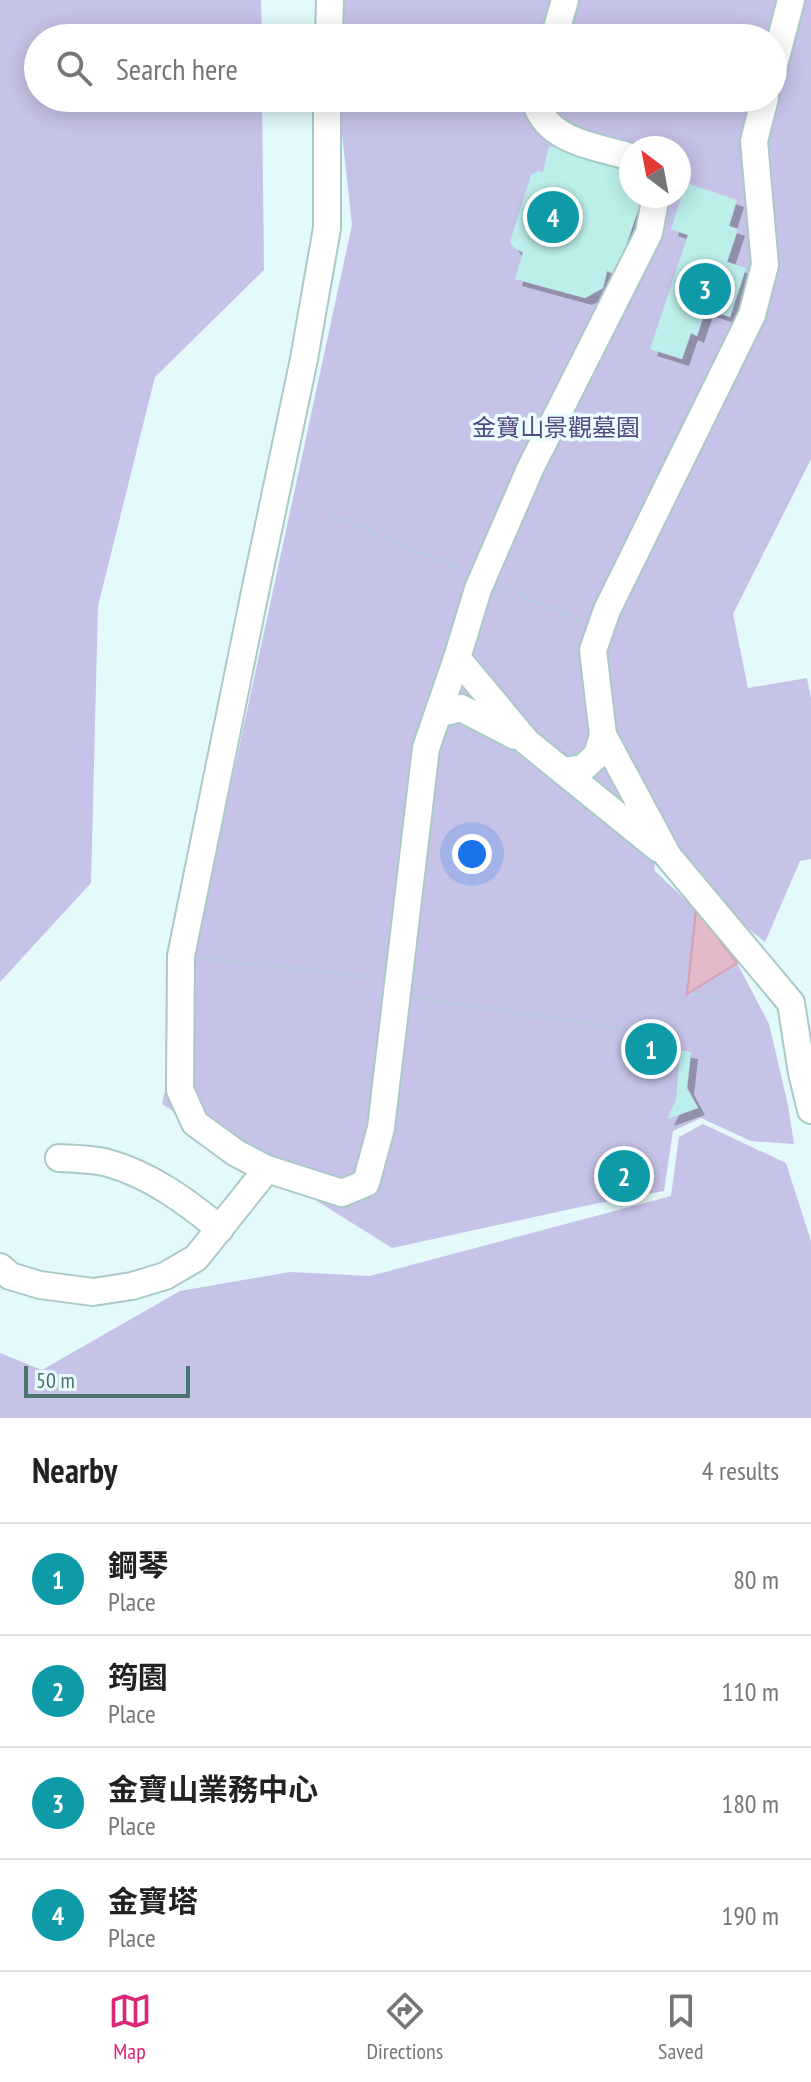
<!DOCTYPE html>
<html lang="en">
<head>
<meta charset="utf-8">
<style>
	body { margin:0; font-family:"PT Sans Narrow","Noto Sans TC",sans-serif; background:#f6f6f6; color:#222 }
	.compass { position:absolute; left:619px; top:136px; width:72px; height:72px; border-radius:50%; background:#fff; box-shadow:0 4px 20px #0003; rotate:328deg }
	.scale { position:absolute; left:24px; bottom:20px; width:166px; box-sizing:border-box; padding-left:8px; border:4px solid #4b726c; border-top:0; font-size:22px; line-height:28px; white-space:nowrap; color:#4b726c; -webkit-text-stroke:6px #e9fcfe; paint-order:stroke }
	.you { position:absolute; left:472px; top:854px; width:28px; height:28px; margin:-20px; border:6px solid #fff; border-radius:50%; background:#1a73e8; box-shadow:0 0 0 12px #1a73e833 }
	.badge { display:grid; place-items:center; width:52px; height:52px; border-radius:50%; background:#db2777; color:#fff; font-size:26px; font-weight:700 }
	.pin { position:absolute; translate:-50% -50%; border:4px solid #fff; box-shadow:0 2px 8px #0006 }
	.list { margin:0; padding:0; list-style:none }
	h2 { display:flex; justify-content:space-between; align-items:center; height:104px; margin:0; padding:0 32px; font-size:34px }
	h2 small { font-size:26px; font-weight:400; color:#767676 }
	.list li { display:grid; grid-template-columns:52px 1fr auto; gap:24px; align-items:center; box-sizing:border-box; height:112px; padding:0 32px; border-top:2px solid #e0e0e0 }
	.list b { display:block; font-size:30px; white-space:nowrap }
	.list p { margin:0; font-size:26px; white-space:nowrap; color:#767676 }
	.list em { font-size:26px; font-style:normal; color:#767676 }
	.icon { flex:none; width:44px; height:44px; fill:none; stroke:currentColor; stroke-width:2; stroke-linecap:round; stroke-linejoin:round }
	.map { position:relative; flex:none; width:811px; height:1418px; overflow:hidden }
	.search { position:absolute; background:#fff; box-shadow:0 4px 20px #0003; left:24px; right:24px; top:24px; height:88px; display:flex; align-items:center; gap:20px; box-sizing:border-box; padding:0 28px; border-radius:44px; color:#767676; font-size:30px }
	.sheet { height:552px; background:#fff }
	nav { display:flex; justify-content:space-around; align-items:center; box-sizing:border-box; height:112px; border-top:2px solid #e0e0e0; background:#fff; font-size:22px; color:#767676 }
	nav a { display:grid; justify-items:center; gap:4px }
	nav .on { color:#db2777 }
	.map>svg:first-child { display:block }
</style>
</head>
<body>
<div class="map">
<svg width="811" height="1418" viewBox="0 0 811 1418">
	<defs>
		<filter id="shadow"><feDropShadow dx="7" dy="7" stdDeviation="0" flood-color="#0004"/></filter>
	</defs>
	<rect width="100%" height="100%" fill="#e4f9fb"/>
	<!-- green -->
	<g fill="#c6c3e8" fill-rule="evenodd">
		<path d="M0,0H261L262,38H38V98H262L264,270L155,377L98,606L91,883L0,982Z"/>
		<path d="M328,0H811V459L733,614L748,688L807,678L811,698V859L800,861L765,942L657,855L654,870L696,910L737,963L769,1024L788,1105L794,1144L751,1141L701,1118L673,1131L664,1191L594,1204L392,1248L162,1104L352,225L338,98H773V38H332ZM631,148H679V196H631Z"/>
		<path d="M703,1124L786,1163L811,1241V1418H0V1353L42,1370L180,1291L290,1272L370,1276L671,1196L679,1137Z"/>
	</g>
	<!-- water -->
	<path fill="#e4b9c9" stroke="#d5a0b3" stroke-width="2" d="M696,910L737,963L687,994Z"/>
	<!-- building -->
	<g fill="#bcefea" filter="url(#shadow)">
		<path d="M549,146L627,166L631,174L630,194L642,198L616,275L607,271L603,288L585,298L515,279L523,252L515,249L510,242L531,175L538,171L543,172Z"/>
		<path d="M686,183L737,200L729,226L738,229L727,262L746,268L730,317L706,309L697,336L691,333L682,359L650,349L688,235L671,229Z"/>
		<path d="M647,1037L659,1039L654,1061L642,1058Z"/>
		<path d="M680,1050L691,1052L687,1088L698,1108L667,1119L676,1100Z"/>
		<path d="M609,1163L641,1166L640,1189L607,1187Z"/>
	</g>
	<g fill="none" stroke-linecap="round" stroke-linejoin="round">
		<!-- minor casing -->
		<g stroke="#a9c9c7" stroke-width="30">
			<g id="minor">
				<path d="M329,38L330,0"/>
				<path d="M554,38L565,0"/>
				<path d="M773,69L791,0"/>
				<path d="M327,98V228L304,359L256,587L181,956L180,1090L195,1123L236,1153L267,1169L342,1193L366,1183L381,1128L426,748L457,658"/>
				<path d="M535,98C543,141 595,146 631,157"/>
				<path d="M765,98L754,141L765,265L752,315L607,610L593,650L603,735L668,856L791,1003L802,1073L811,1110"/>
				<path d="M656,196L649,233L530,469L478,589L457,658L527,742L659,849"/>
				<path d="M438,714L461,708L515,736"/>
				<path d="M563,771L583,768L597,755L603,735"/>
				<path d="M59,1158C75,1159 93,1159 108,1163C151,1175 187,1202 220,1229"/>
				<path d="M0,1267L10,1276L40,1285L93,1292L132,1286L165,1276L196,1258L267,1169"/>
			</g>
		</g>
		<!-- path -->
		<g stroke="#a0d4cd" stroke-width="4" stroke-dasharray="2 6" stroke-linecap="butt">
			<path d="M331,515L462,570"/>
			<path d="M503,587L580,621"/>
			<path d="M204,958L378,978"/>
			<path d="M698,995L720,1001"/>
			<path d="M419,998L625,1029"/>
		</g>
		<!-- minor -->
		<use href="#minor" stroke="#fff" stroke-width="26"/>
	</g>
	<g text-anchor="middle" stroke-width="7" stroke-linejoin="round" paint-order="stroke">
		<!-- park labels -->
		<g font-size="24" fill="#544983" stroke="#e9fcfe">
			<text x="556" y="436">金寶山景觀墓園</text>
		</g>
	</g>
</svg>
<svg class="compass" viewBox="-18 -18 36 36"><path d="M0-13l5 13h-10z" fill="#e53935"/><path d="M0 13l5-13h-10z" fill="#767676"/></svg>
<div class="scale">50 m</div>
<div class="you"></div>
<div class="pin badge" style="left:651px;top:1049px;background:#0f9aa8">1</div>
<div class="pin badge" style="left:624px;top:1176px;background:#0f9aa8">2</div>
<div class="pin badge" style="left:705px;top:289px;background:#0f9aa8">3</div>
<div class="pin badge" style="left:553px;top:217px;background:#0f9aa8">4</div>
<div class="search"><svg class="icon" aria-label="search" viewBox="0 0 24 24"><circle cx="10" cy="10" r="6"/><path d="M15 15l6 6"/></svg>Search here</div>
</div>
<section class="sheet">
<h2>Nearby<small>4 results</small></h2>
<ul class="list">
<li><span class="badge" style="background:#0f9aa8">1</span><div><b>鋼琴</b><p>Place</p></div><em>80 m</em></li>
<li><span class="badge" style="background:#0f9aa8">2</span><div><b>筠園</b><p>Place</p></div><em>110 m</em></li>
<li><span class="badge" style="background:#0f9aa8">3</span><div><b>金寶山業務中心</b><p>Place</p></div><em>180 m</em></li>
<li><span class="badge" style="background:#0f9aa8">4</span><div><b>金寶塔</b><p>Place</p></div><em>190 m</em></li>
</ul>
</section>
<nav>
<a class="on"><svg class="icon" aria-label="map" viewBox="0 0 24 24"><path d="M3 6l6-2 6 2 6-2v14l-6 2-6-2-6 2zM9 4v14M15 6v14"/></svg>Map</a>
<a><svg class="icon" aria-label="directions" viewBox="0 0 24 24"><path d="M12 3l9 9-9 9-9-9zM9 14v-3h6M13 9l2 2-2 2"/></svg>Directions</a>
<a><svg class="icon" aria-label="saved" viewBox="0 0 24 24"><path d="M7 4h10v16l-5-4-5 4z"/></svg>Saved</a>
</nav>
</body>
</html>
